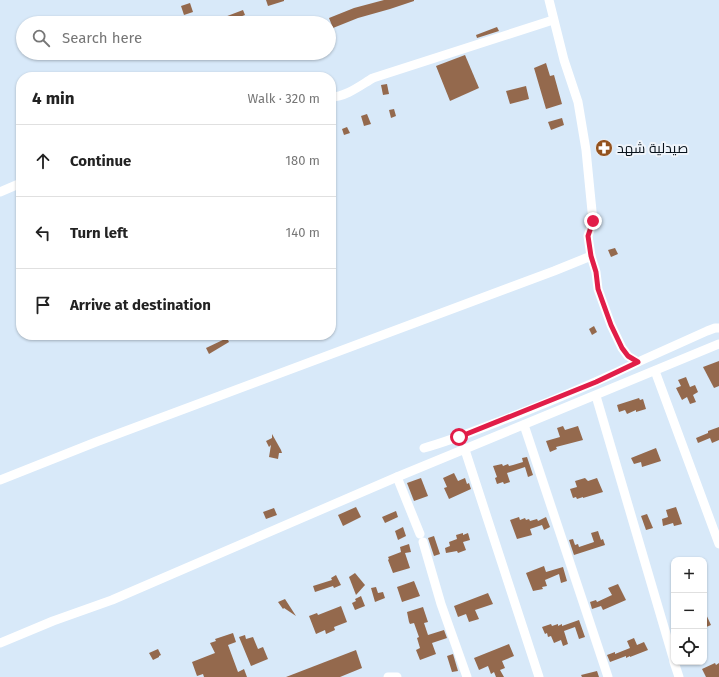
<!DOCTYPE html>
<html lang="en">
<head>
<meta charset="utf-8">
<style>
	body { margin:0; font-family:"Fira Sans",Cairo,sans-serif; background:#f6f6f6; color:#222 }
	.controls { position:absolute; right:12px; bottom:12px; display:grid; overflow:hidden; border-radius:8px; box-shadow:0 1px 3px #0004 }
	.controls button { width:36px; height:36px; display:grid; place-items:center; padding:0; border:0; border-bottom:1px solid #e0e0e0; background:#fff; color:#222; font:20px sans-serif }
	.stop { position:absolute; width:12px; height:12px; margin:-9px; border:3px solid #e11d48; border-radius:50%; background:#fff }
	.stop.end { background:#e11d48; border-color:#fff; box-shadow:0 1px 4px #0008 }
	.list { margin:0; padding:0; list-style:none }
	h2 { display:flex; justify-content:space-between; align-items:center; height:52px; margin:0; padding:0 16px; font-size:17px }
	h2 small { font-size:13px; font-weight:400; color:#767676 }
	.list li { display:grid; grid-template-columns:26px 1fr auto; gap:12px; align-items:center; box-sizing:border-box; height:72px; padding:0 16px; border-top:1px solid #e0e0e0 }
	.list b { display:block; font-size:15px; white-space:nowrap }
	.list em { font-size:13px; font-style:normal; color:#767676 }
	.icon { flex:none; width:22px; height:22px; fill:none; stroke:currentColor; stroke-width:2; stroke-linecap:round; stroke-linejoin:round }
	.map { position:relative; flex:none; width:719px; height:677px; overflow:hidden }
	.search { position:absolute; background:#fff; box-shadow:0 1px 3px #0004; left:16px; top:16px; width:320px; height:44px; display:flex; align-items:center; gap:10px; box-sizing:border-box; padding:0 14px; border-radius:22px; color:#767676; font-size:15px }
	.panel { position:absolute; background:#fff; box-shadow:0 1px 3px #0004; left:16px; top:72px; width:320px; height:268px; border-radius:16px }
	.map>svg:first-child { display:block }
</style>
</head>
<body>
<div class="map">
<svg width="719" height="677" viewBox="0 0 719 677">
	<rect width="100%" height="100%" fill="#d8e9f9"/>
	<!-- building -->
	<g fill="#94694d">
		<path d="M266,0H284V1L268,6Z"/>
		<path d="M384,0H414V1L390,9L358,18L333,28L329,18L354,8Z"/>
		<path d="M190,3L193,12L184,15L181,6Z"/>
		<path d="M243,10L245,15L223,23H209Z"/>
		<path d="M497,27L499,31L477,38L476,35Z"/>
		<path d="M465,55L479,88L450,101L436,66Z"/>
		<path d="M546,63L550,76L554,75L562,104L546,109L534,68Z"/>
		<path d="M387,84L389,94L383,95L381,85Z"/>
		<path d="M526,86L529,99L510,104L506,91Z"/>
		<path d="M394,109L396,116L391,118L389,110Z"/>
		<path d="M367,114L371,124L364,126L361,116Z"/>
		<path d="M562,118L564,125L551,130L548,122Z"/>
		<path d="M347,127L350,133L344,135L342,129Z"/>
		<path d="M615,248L618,254L611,257L608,250Z"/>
		<path d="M594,326L597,332L592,335L589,329Z"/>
		<path d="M227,338L229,342L209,354L206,348Z"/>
		<path d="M719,361V386L714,388L703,367Z"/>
		<path d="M686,377L690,387L695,385L698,392L693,395L696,402L690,404L687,397L682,400L676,388L681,386L678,380Z"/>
		<path d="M639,398L640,400L643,399L646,409L636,412V410L627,414L625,410L619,412L617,405Z"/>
		<path d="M563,426L565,430L578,426L583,440L556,447L557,449L550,452L546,441L560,437L557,428Z"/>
		<path d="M719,427V440L712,443L710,438L698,443L696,438L708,433V431Z"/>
		<path d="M272,434L281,450L282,453H279L278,459L269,457L271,445L269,447L266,441L272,438Z"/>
		<path d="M656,448L661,461L642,467L641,462L634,464L631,458Z"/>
		<path d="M527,457L533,475L528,477L525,467L507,473L510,482L504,484L503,482L497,484L495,478L497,477L493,466L502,464L503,466L508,464L509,466L513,465L523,462L522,458Z"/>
		<path d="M454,473L458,481L465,478L467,484L469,483L471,489L449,499L444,488L447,487L443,478Z"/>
		<path d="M421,478L428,496L414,501L407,483Z"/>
		<path d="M585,478L588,481L597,478L603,492L583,498V497L577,499L576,497L573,498L570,489L577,487L575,481Z"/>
		<path d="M356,507L361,517L343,526L338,515Z"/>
		<path d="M676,507L682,524L674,526L673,523L663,526L662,519L668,517L666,510Z"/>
		<path d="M274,508L277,515L266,519L263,512Z"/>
		<path d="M396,511L398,517L385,523L382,517Z"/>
		<path d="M647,514L653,528L646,530L641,516Z"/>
		<path d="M519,517L520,520L525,518L526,520L529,519L530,521L537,519L538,521L546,517L550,527L544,530L542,525L530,529L532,535L517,539L510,520Z"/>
		<path d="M403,527L406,536L398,540L395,531Z"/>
		<path d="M598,531L601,540L603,539L605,545L574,555L569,540L573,539L575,545L578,544L579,547L594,542L591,533Z"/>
		<path d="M463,533V535L468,533L470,540L463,542L466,550L458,553L457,551L446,553L445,548L450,546L449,542L457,539L456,535Z"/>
		<path d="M434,536L440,554L434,556L428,538Z"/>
		<path d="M409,544L411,552L405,553L410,568L393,573L388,560L389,559L388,557L401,552L400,547Z"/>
		<path d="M544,566L546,572L563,567L567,581L561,583L559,574L545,580L547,586L542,587L543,589L533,591L526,573Z"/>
		<path d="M355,573L365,585L356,595L349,577Z"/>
		<path d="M336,575L341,585L334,588L333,586L315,592L313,586L332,580L331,578Z"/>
		<path d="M414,581L420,596L402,602L397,587Z"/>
		<path d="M618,584L626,600L603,610L601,606L592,609L590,602L596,600L597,602L612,595L608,588Z"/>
		<path d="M376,587L378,593L383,592L385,598L375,602L371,588Z"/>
		<path d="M488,593L493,604L475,610L479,619L469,622L466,614L458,617L454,606Z"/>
		<path d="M361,596L365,606L355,610L352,603L356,601L355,599Z"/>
		<path d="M285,599L296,616L284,608L283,609L278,602Z"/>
		<path d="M341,606L347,622L334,627L335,630L326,634L325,630L316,634L309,616L317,613L318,615Z"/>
		<path d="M423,607L428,622L424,623L428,635L444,630L447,638L432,643L436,654L420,660L416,650L420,648L417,638L419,637L414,623L410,624L409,622L407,612Z"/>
		<path d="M704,610L711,625L704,628Z"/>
		<path d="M579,620L585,637L579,639L575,627L564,631L568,644L563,646L561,640L554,643L551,636L548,637L547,633L545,634L542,627L551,624L552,626L558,624V626L562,624V626Z"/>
		<path d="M233,633L236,642L228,645L238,672L244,669L247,677H204L203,674L197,676L192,662L215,653L210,643L216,641L215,639Z"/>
		<path d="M245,635L246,639L253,637L258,649L263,647L268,659L251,666L239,637Z"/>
		<path d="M634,638L637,645L644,642L648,650L630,657V656L626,658V656L610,662L607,655L615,652V654L630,648L627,641Z"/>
		<path d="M509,644L514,656L502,661L505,668L500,670L504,677H496L494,672L491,674L488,666L479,670L474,658Z"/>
		<path d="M158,649L161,655L159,656V657L153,660L149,653Z"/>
		<path d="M356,650L362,668L340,677H286Z"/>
		<path d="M453,654L458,671L452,672L447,656Z"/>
		<path d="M715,663L716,665L719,663V677H706L702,669Z"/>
		<path d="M597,671L599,677H582L581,675Z"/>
	</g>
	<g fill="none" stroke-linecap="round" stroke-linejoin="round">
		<!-- minor -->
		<g stroke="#fff" stroke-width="9">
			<path d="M549,0L564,60L578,102L586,150L590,191L593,221L588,236L591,256L596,272L598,289L611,325L622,348L628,356L638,362L707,331L715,328H719"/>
			<path d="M331,97C346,97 361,85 373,78L553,20"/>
			<path d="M0,192L21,183"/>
			<path d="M655,371L719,544"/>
			<path d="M596,396L674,661"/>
			<path d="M524,425L608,677"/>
			<path d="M424,448C457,439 489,425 521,413C561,397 600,381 638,362"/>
			<path d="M465,450L539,677"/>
			<path d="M397,477L420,534"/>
			<path d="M0,480L96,442L554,271L591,256"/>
			<path d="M423,542L441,604L467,677"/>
			<path d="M0,643L53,621L112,600L397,477L719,344"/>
			<path d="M674,662L679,677"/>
			<path d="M388,677H397"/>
		</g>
	</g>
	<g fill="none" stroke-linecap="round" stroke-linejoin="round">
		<!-- route -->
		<path stroke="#e11d48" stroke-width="5" d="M459,437L596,382L638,362L628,356L622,348L611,325L598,289L596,272L591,256L588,236L593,221"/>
	</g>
	<!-- icons -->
	<defs>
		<g id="pharmacy-disc" transform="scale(0.9)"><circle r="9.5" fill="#93521e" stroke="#eff4fa"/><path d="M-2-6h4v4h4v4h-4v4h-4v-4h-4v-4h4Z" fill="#fff"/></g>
	</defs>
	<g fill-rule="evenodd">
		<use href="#pharmacy-disc" x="604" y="148"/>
	</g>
	<g text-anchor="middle" stroke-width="4" stroke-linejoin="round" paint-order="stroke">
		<!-- poi labels -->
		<g font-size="14" fill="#07111a" stroke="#eff4fa" text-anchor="start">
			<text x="617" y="153">صيدلية شهد</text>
		</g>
	</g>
</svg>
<div class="controls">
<button>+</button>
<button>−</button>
<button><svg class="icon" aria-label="locate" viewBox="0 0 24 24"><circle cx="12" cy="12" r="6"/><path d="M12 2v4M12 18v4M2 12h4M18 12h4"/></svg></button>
</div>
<div class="stop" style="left:459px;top:437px"></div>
<div class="stop end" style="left:593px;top:221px"></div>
<div class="search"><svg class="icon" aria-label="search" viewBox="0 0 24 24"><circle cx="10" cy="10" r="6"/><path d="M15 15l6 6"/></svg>Search here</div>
<section class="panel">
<h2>4 min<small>Walk · 320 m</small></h2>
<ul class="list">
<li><svg class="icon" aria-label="ahead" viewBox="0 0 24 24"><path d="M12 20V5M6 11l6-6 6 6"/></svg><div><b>Continue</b></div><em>180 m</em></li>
<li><svg class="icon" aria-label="left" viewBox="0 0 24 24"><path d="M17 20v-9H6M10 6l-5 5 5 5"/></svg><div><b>Turn left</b></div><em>140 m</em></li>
<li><svg class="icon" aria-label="arrive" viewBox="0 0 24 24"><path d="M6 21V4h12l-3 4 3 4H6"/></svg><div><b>Arrive at destination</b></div></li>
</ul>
</section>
</div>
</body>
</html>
